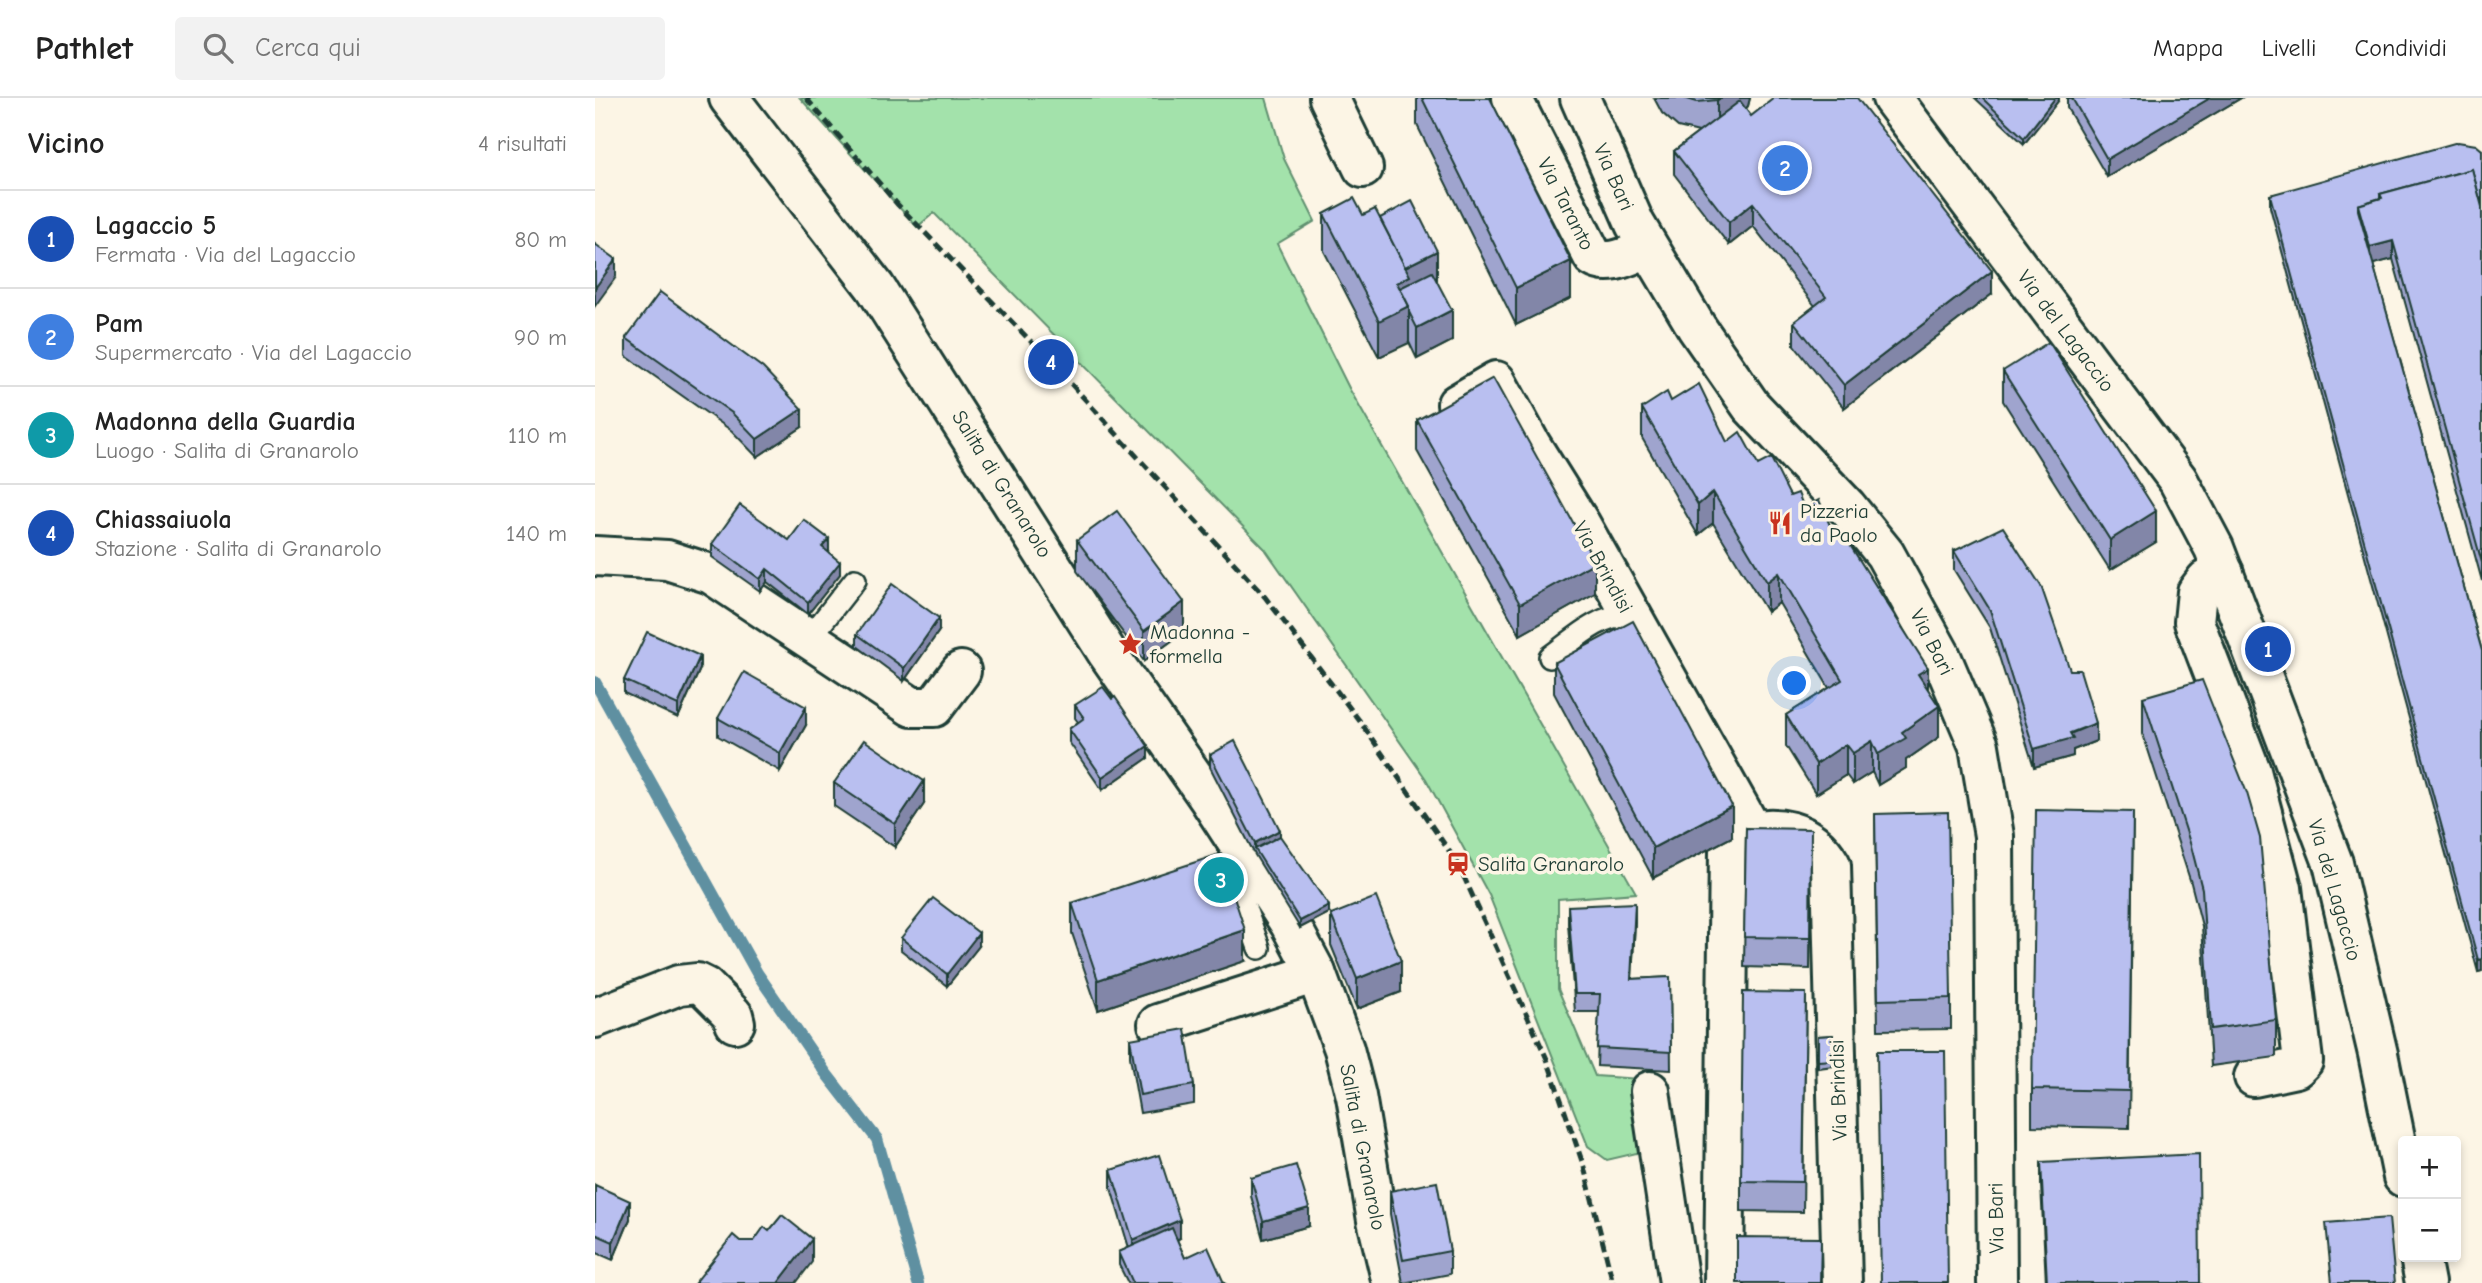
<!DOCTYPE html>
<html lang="it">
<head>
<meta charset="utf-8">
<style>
	body { margin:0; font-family:"Comic Neue",sans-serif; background:#f2f2f2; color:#222 }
	.controls { position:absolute; right:21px; bottom:21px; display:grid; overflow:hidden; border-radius:7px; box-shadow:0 4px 10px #0003 }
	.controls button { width:63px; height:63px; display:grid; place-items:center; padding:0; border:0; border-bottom:2px solid #e0e0e0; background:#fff; color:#222; font:35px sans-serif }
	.you { position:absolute; left:1200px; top:586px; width:24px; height:24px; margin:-18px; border:5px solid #fff; border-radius:50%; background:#1a73e8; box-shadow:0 0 0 10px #1a73e833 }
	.badge { display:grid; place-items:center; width:46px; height:46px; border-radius:50%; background:#c8321e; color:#fff; font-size:23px; font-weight:700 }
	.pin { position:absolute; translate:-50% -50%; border:4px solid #fff; box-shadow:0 2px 7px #0006 }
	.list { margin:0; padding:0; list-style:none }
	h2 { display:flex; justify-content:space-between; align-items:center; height:91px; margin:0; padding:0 28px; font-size:30px }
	h2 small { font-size:23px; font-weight:400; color:#767676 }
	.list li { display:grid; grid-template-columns:46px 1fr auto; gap:21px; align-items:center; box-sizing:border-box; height:98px; padding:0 28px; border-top:2px solid #e0e0e0 }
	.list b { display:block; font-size:26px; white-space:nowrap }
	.list p { margin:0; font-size:23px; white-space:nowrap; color:#767676 }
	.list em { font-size:23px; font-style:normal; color:#767676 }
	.icon { flex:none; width:38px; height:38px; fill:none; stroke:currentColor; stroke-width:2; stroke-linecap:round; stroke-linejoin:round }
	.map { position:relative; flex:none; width:1887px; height:1185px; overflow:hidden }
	header { display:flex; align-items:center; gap:42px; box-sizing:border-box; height:98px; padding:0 35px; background:#fff; border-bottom:2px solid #e0e0e0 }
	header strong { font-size:33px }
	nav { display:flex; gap:38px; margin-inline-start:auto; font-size:24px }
	.search { width:490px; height:63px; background:#f2f2f2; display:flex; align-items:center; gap:18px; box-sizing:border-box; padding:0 24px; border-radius:7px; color:#767676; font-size:26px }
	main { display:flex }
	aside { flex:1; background:#fff }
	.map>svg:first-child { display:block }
</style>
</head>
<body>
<header>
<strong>Pathlet</strong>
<div class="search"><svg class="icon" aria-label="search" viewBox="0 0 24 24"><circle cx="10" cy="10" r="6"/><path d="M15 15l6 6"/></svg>Cerca qui</div>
<nav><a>Mappa</a><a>Livelli</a><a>Condividi</a></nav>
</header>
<main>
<aside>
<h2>Vicino<small>4 risultati</small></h2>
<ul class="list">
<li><span class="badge" style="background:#1a4fb4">1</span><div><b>Lagaccio 5</b><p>Fermata · Via del Lagaccio</p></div><em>80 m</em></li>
<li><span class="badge" style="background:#3f7fe0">2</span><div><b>Pam</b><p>Supermercato · Via del Lagaccio</p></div><em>90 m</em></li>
<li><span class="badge" style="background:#0f9aa8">3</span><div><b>Madonna della Guardia</b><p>Luogo · Salita di Granarolo</p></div><em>110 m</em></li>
<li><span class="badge" style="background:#1a4fb4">4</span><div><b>Chiassaiuola</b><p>Stazione · Salita di Granarolo</p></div><em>140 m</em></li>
</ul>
</aside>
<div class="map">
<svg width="1887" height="1185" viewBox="0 0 1887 1185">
	<rect width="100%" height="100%" fill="#fcf5e5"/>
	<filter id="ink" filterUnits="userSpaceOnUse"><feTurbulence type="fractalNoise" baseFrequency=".0143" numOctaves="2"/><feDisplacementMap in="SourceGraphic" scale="14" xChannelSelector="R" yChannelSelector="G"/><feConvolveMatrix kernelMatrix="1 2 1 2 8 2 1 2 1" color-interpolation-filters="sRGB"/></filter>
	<g filter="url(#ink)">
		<!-- green -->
		<path fill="#a3e2ab" stroke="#619070" stroke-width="2" d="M205,0H671L689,61L720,123L682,146L755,292L1041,795L963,801V891L1000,978L1045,981L1046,1054L1012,1062L993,1048L894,797L831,681L670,451L339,115L322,129Z"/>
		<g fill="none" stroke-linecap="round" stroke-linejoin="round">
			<!-- stream -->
			<path stroke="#5f90a1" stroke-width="12" d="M0,584L162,875L230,974L282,1041L323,1185"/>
			<!-- service casing -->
			<g stroke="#1f3d34" stroke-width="26">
				<g id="service">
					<path d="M214,541L260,482"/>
					<path d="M955,559C978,543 1004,516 1034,517"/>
					<path d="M664,850L647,802L667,781"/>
				</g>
			</g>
			<!-- minor casing -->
			<g stroke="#1f3d34" stroke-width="44">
				<g id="minor">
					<path d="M134,0L280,189L513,556L614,701L695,826L721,875L749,951L761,998L782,1122L797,1185"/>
					<path d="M734,0L768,70"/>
					<path d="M917,0L998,159C1015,170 1036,156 1053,150"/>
					<path d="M1297,0L1583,382L1619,450L1738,765L1783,956L1808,1079"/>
					<path d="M862,306L901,283L936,347L986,427L1157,732"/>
					<path d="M0,458L72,462L116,476L317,609H339L366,573"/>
					<path d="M1629,475L1611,482L1602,494L1599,524L1656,673L1687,790L1708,963L1701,970L1659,979"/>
					<path d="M0,920L84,887L102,885L110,889L138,917L140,925"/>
					<path d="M563,926L721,875"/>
					<path d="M1055,993L1084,1185"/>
					<path d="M1825,1159L1830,1185"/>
					<path d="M1129,1185L1134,752L1142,739C1178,722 1216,732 1236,767L1247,1185"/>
				</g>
			</g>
			<!-- tertiary casing -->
			<g stroke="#1f3d34" stroke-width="44">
				<path id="tertiary" d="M985,0L1040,126L1102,230L1156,308L1252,409L1290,456L1345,556L1384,648L1399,738L1402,1185"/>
			</g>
			<!-- service -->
			<use href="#service" stroke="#fcf5e5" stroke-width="21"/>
			<!-- minor -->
			<use href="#minor" stroke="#fcf5e5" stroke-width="38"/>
			<!-- tertiary -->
			<use href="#tertiary" stroke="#fcf5e5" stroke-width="38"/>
			<!-- rail -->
			<path stroke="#1f3d34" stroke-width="5" stroke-dasharray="10 5" stroke-linecap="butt" d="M211,0L303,107L456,264L670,499L764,622L863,766L952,961L989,1069L1018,1185"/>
		</g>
		<!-- wall -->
		<g fill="#9fa4ce" stroke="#1f3d34" stroke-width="2">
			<path d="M822,0H895L976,200L921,227L822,27Z"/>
			<path d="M1059,0H1155L1153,8L1151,11L1156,18L1397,196L1249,310L1199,247V224L1220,208L1158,128L1134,147L1079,76V53L1104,34L1083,29L1067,15Z"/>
			<path d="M1380,0H1464V2L1429,46Z"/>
			<path d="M1472,0H1646L1512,79L1472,10Z"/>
			<path d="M1887,52V483L1798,161L1778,166L1887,553V873L1883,874L1675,109V97Z"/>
			<path d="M729,116L768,117L785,120L842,183L857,243L822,261L814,244L784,259L729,153Z"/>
			<path d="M31,240L207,329L162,359L137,333L31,258Z"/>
			<path d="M1408,273L1561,444L1515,472L1408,303Z"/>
			<path d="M1076,303L1163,367L1240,439L1333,591L1344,639L1311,662V670L1283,687L1277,674L1258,686L1251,677L1221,696L1191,648V617L1234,590L1184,505L1172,514L1118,425L1103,437L1047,340V310Z"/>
			<path d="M822,322L1000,495L925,537L822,353Z"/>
			<path d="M194,442L234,453L245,476L213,516L172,484L165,493L117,459V446Z"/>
			<path d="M482,442L589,534L549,563L482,473Z"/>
			<path d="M1359,453L1501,643L1478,652V658L1439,669L1395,530L1359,472Z"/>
			<path d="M344,533L309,583L262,548V536Z"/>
			<path d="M959,565L1137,739L1058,780L959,595Z"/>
			<path d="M105,571L83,620L29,595V582Z"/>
			<path d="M1548,599L1681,922V959L1616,968L1607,828L1596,785L1548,636Z"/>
			<path d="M517,601L553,660L507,692L474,644V631L483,624L480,620V607Z"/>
			<path d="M123,620L211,627L185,673L123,638Z"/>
			<path d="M615,657L734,815L705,830L660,757L615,669Z"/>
			<path d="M239,685L329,706L300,749L239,708Z"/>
			<path d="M1538,714L1534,1030L1437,1028V991Z"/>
			<path d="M1280,716L1356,900V931L1283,932Z"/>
			<path d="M1151,730L1216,762L1215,871L1149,869Z"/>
			<path d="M477,805L650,863L503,912L477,835Z"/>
			<path d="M973,808L1040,823L1037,881L1075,879L1076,972L1002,968L1004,914H980L973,826Z"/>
			<path d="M736,817L806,894L762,911L736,847Z"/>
			<path d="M306,840L384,848L352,888L306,852Z"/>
			<path d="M1211,895L1208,1114L1146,1113V1083Z"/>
			<path d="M1238,937V968L1223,970V938Z"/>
			<path d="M535,941L599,987V1006L545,1015L535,959Z"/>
			<path d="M1446,1064L1605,1185H1451L1446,1087Z"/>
			<path d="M516,1072L585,1140L582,1142L590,1160L629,1185H533L524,1167V1154L534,1150L516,1090Z"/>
			<path d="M656,1080L714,1128L668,1141L656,1098Z"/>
			<path d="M0,1087L35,1121L18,1162L0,1154Z"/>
			<path d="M795,1093L855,1153V1176L808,1185L795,1116Z"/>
		</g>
		<!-- shaded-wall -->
		<g fill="#8286a8" stroke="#1f3d34" stroke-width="2">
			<path d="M1126,0H1155L1153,8L1140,23L1122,33V2Z"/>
			<path d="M1460,0H1464V2L1429,46V40Z"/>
			<path d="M1615,0H1646L1512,79V61Z"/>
			<path d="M1158,105V128L1134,147V124Z"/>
			<path d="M1798,143V161L1775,167V149Z"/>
			<path d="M842,153V183L814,214V245L784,259V223L808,170Z"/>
			<path d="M21,161V179L0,208V190Z"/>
			<path d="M976,163V200L921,227V190Z"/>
			<path d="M1397,173V196L1249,310V287Z"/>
			<path d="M857,212V243L822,261V230Z"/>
			<path d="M207,311V329L162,359V341Z"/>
			<path d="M1118,394V425L1103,437V407Z"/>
			<path d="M1561,413V444L1515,472V442Z"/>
			<path d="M234,441V453L227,461V449Z"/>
			<path d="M245,464V476L213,516V504Z"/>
			<path d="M1000,464V495L925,537V506Z"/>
			<path d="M172,471V484L165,493V481Z"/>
			<path d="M1184,475V505L1172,514V484Z"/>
			<path d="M589,504V534L549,563V533Z"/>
			<path d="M344,520V533L309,583V570Z"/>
			<path d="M105,558V571L83,620V607Z"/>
			<path d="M1333,570V600L1323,576Z"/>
			<path d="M1344,608V639L1311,662V670L1283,687V656L1307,634Z"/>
			<path d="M211,609V627L185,673V655Z"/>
			<path d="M1501,625V643L1478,652V658L1439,669V651Z"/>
			<path d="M1277,643V674L1258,686V655Z"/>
			<path d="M1251,646V677L1221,696V666Z"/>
			<path d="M553,648V660L507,692V679Z"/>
			<path d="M329,683V706L300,749V726Z"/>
			<path d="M1137,708V739L1058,780V750Z"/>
			<path d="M685,732V744L660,751V745Z"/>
			<path d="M1040,805V823L1036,899V881Z"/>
			<path d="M734,808V815L705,830V823Z"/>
			<path d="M650,832V863L503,912V882Z"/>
			<path d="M384,835V848L352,888V876Z"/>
			<path d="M1887,861V873L1883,874V862Z"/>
			<path d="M806,863V894L762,911V881Z"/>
			<path d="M35,1103V1121L18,1162V1144Z"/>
			<path d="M714,1110V1128L668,1141V1123Z"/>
			<path d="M585,1122V1140L538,1160V1142Z"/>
			<path d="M217,1141V1164L201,1185H183Z"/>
		</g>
		<!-- building -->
		<g fill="#b9bff0" stroke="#1f3d34" stroke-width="2">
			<path d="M827,0H895L976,163L921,190Z"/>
			<path d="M1089,0H1126L1122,2L1102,4Z"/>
			<path d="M1179,0H1262L1397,173L1249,287L1199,224L1231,199L1158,105L1134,124L1079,53L1145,3L1156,18Z"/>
			<path d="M1387,0H1460L1429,40Z"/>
			<path d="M1477,0H1615L1512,61Z"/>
			<path d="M1863,44L1881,47L1887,52V109L1877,71L1785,96V100L1763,107V112L1887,553V861L1883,862L1675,97Z"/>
			<path d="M1877,71L1887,109V465L1798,143L1775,149L1763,107L1787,100L1785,96Z"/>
			<path d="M759,100L768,117L780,111L815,178L802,185L814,208L784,223L729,116Z"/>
			<path d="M817,103L842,153L810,169L785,120Z"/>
			<path d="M0,146L21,161L0,190Z"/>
			<path d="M837,174L857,212L822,230L814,214V208L805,190Z"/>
			<path d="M65,194L168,270L207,311L162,341L137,315L31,240Z"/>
			<path d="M1454,244L1561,413L1515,442L1408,273Z"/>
			<path d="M898,280L1000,464L925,506L822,322Z"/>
			<path d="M1104,286L1132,344L1145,334L1163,367L1176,360L1195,398L1203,395L1209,410L1224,402L1240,439L1248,436L1333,570L1323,576L1344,608L1307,634L1311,640L1283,656L1277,643L1258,655L1251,646L1221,666L1191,617L1247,582L1184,475L1172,484L1118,394L1103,407L1047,310L1072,294L1076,303Z"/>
			<path d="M145,407L194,442L209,422L234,441L227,449L245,464L213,504L172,471L165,481L117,446Z"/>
			<path d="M522,413L589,504L549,533L482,442Z"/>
			<path d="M1408,429L1446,488L1475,572H1485L1501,625L1475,635L1478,640L1439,651L1395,512L1359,453Z"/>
			<path d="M297,486L344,520L309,570L262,536Z"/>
			<path d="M1038,523L1137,708L1058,750L959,565Z"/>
			<path d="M52,534L105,558L83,607L29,582Z"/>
			<path d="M149,574L211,609L185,655L123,620Z"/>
			<path d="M1607,582L1652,695L1665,740L1681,922L1616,931L1607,791L1596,748L1548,599Z"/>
			<path d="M508,589L517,601L520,599L553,648L507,679L474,631L489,620L480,607Z"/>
			<path d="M269,642L329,683L300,726L239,685Z"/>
			<path d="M640,643L685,732L660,745L615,657Z"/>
			<path d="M1441,712L1538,714L1534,993L1437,991Z"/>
			<path d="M1353,714L1356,900L1283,902L1280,716Z"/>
			<path d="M1151,730L1216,731L1215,840L1149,839Z"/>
			<path d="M685,738L734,808L705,823L660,751Z"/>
			<path d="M625,756L650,832L503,882L477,805Z"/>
			<path d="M781,799L806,863L762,881L736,817Z"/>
			<path d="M338,800L384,835L352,876L306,840Z"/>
			<path d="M1040,805L1036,881L1075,879L1076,954L1002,950L1005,896H980L973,808Z"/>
			<path d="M1148,894L1211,895L1208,1084L1146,1083Z"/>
			<path d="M590,931L599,987L545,997L535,941Z"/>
			<path d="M1238,937V962L1223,963V938Z"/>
			<path d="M1282,953H1350L1353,1185H1286Z"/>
			<path d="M1604,1056L1605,1185H1452L1446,1064Z"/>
			<path d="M564,1057L585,1122L538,1142L516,1072Z"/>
			<path d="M701,1067L714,1110L668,1123L656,1080Z"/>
			<path d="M842,1084L855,1153L808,1162L795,1093Z"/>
			<path d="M0,1087L35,1103L18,1144L0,1136Z"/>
			<path d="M187,1117L217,1141L183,1185H100L138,1137L145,1143H159L169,1129L174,1133Z"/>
			<path d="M1794,1120L1800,1185H1737L1731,1125Z"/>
			<path d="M577,1130L590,1160L613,1149L629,1185H538L524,1154Z"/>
			<path d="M1142,1139L1226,1140L1225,1185H1142Z"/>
		</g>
	</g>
	<!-- icons -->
	<defs>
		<g id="restaurant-bare" transform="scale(1.89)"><path d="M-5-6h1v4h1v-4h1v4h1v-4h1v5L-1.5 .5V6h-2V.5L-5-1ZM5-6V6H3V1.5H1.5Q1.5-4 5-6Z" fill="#c8321e" stroke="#fcf5e5" stroke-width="2.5" paint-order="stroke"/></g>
		<g id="sight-bare" transform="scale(1.89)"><path d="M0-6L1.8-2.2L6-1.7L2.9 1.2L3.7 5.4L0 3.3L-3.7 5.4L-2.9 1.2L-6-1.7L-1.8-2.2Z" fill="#c8321e" stroke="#fcf5e5" stroke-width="2.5" paint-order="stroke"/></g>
		<g id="station-bare" transform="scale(1.89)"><path d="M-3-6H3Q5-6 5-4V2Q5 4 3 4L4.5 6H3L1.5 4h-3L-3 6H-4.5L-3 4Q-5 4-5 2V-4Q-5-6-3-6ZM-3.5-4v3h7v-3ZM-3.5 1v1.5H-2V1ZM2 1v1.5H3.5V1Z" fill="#c8321e" stroke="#fcf5e5" stroke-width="2.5" paint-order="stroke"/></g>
	</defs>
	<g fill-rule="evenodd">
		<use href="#restaurant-bare" x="1185" y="425"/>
		<use href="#sight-bare" x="535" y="546"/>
		<use href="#station-bare" x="863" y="766"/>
	</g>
	<g text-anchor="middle" stroke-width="7" stroke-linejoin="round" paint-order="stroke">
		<!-- street labels -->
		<g font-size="21" fill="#1f3d34" stroke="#fcf5e5">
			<text transform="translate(1019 79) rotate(66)" y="7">Via Bari</text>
			<text transform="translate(971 106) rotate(63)" y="7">Via Taranto</text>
			<text transform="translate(1471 233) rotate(53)" y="7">Via del Lagaccio</text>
			<text transform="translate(407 386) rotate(58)" y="7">Salita di Granarolo</text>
			<text transform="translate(1008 469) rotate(61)" y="7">Via Brindisi</text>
			<text transform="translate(1337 544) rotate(63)" y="7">Via Bari</text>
			<text transform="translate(1740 792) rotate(74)" y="7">Via del Lagaccio</text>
			<text transform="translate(1243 992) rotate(-92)" y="7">Via Brindisi</text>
			<text transform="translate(768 1049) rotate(79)" y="7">Salita di Granarolo</text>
			<text transform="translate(1401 1120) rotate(-91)" y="7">Via Bari</text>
		</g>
		<!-- poi labels -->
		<g font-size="21" fill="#1f3d34" stroke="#fcf5e5" text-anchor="start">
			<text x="1205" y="420">Pizzeria<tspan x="1205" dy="24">da Paolo</tspan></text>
			<text x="555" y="541">Madonna -<tspan x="555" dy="24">formella</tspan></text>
			<text x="883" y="773">Salita Granarolo</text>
		</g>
	</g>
</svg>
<div class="controls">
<button>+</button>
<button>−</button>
</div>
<div class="you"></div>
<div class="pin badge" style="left:1673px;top:551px;background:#1a4fb4">1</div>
<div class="pin badge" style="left:1190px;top:70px;background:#3f7fe0">2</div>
<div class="pin badge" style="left:626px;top:782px;background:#0f9aa8">3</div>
<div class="pin badge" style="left:456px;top:264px;background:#1a4fb4">4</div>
</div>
</main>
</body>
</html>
